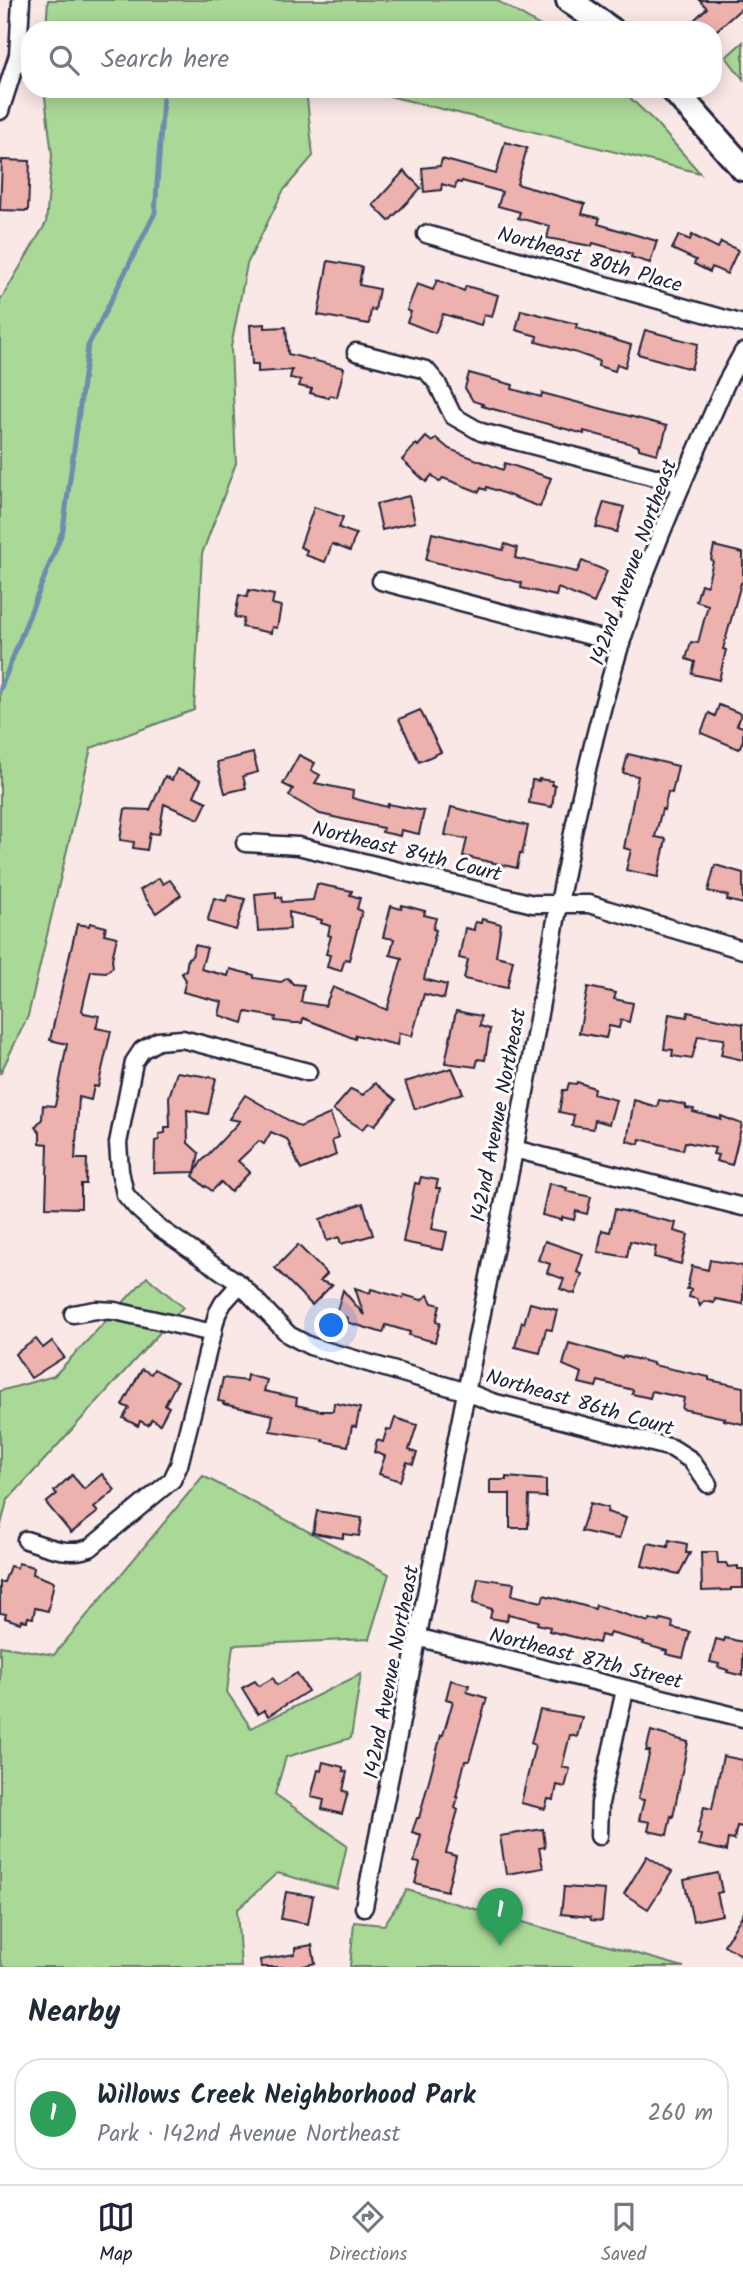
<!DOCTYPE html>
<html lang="en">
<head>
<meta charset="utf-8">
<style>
	body { margin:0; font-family:Kalam,sans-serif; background:#f2f2f3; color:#1f2937 }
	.you { position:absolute; left:332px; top:1326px; width:24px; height:24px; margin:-18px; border:5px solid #fff; border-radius:50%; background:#1a73e8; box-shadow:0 0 0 10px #1a73e833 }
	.badge { display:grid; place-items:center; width:46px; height:46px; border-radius:50%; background:#22223b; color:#fff; font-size:23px; font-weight:700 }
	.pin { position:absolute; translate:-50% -58px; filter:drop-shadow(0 2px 4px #0008) }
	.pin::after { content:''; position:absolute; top:37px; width:24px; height:21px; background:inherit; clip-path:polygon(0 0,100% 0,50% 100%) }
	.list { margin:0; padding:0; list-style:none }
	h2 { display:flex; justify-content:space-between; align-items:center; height:91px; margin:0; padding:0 28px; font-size:30px }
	h2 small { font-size:23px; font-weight:400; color:#747a83 }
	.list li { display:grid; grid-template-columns:46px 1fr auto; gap:21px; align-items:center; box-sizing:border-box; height:112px; margin:0 14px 14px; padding:0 14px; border:2px solid #e0e1e3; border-radius:28px }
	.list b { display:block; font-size:26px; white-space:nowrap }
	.list p { margin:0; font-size:23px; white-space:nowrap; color:#747a83 }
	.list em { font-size:23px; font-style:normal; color:#747a83 }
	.icon { flex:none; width:38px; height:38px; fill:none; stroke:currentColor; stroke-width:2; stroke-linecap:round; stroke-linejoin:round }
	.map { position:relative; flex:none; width:743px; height:1967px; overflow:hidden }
	.search { position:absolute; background:#fff; box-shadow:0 4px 18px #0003; left:21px; right:21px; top:21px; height:77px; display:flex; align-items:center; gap:18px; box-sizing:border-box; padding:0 24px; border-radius:28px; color:#747a83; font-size:26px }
	.sheet { height:217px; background:#fff }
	nav { display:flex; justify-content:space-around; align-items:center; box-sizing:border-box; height:98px; border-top:2px solid #e0e1e3; background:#fff; font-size:19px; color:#747a83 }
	nav a { display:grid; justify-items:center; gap:4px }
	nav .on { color:#22223b }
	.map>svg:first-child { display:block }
</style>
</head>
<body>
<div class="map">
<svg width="743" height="1967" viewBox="0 0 743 1967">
	<rect width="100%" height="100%" fill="#fae8e7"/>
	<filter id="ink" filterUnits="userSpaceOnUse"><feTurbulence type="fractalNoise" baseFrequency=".0143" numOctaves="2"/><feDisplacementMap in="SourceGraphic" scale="14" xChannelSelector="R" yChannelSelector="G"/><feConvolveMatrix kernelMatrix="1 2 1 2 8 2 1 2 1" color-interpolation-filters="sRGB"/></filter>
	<g filter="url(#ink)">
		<!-- green -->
		<g fill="#aad897" stroke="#667d69" stroke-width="2">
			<path d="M48,0H496L547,30H46Z"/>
			<path d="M743,42V79L726,57Z"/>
			<path d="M44,89H306L313,156L283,191L247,264L231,347L236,463L202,554L194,710L91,748L28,1016L0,1074V301L46,223L52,155Z"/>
			<path d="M361,89H621L656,123L700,173Z"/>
			<path d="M147,1277L183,1307L7,1501L0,1529V1391L54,1376Z"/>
			<path d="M203,1476L389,1574L369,1639L233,1645L227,1692L251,1728L361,1674L351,1738L286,1757L275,1794L347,1845L337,1889L277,1873L237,1910L241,1967H3L0,1959V1646L54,1655Z"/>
			<path d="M407,1890L684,1967H350L354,1922L384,1925Z"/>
		</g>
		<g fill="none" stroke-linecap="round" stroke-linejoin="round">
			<!-- stream -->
			<path stroke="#6e8cb0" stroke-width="5" d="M0,690L63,530L88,346L155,213L163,99"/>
		</g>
		<!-- building -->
		<g fill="#eeb2ae" stroke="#22223b" stroke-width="2">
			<path d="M699,0H743V7L717,30H704L695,19L707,8Z"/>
			<path d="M505,142L527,148L517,184L585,204L582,214L600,218L598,224L657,241L650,263L631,257L632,254L593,243L592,246L547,238L550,226L518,218L520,212L498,206L502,192L462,181L461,183L457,182L455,188L442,184L441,190L424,192L422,168L440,166L442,159L496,174Z"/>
			<path d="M2,160L30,161L28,211L0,210Z"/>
			<path d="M404,171L421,188L389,221L373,205Z"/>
			<path d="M679,235L690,240L692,235L718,248L721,242L738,250L727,274L712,267L710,272L694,264L696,260L672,249Z"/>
			<path d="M328,261L362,267L359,285L379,289L375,310L371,309L369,324L318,315Z"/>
			<path d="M437,280L464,291L466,286L498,295L492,317L484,315L481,325L443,314L435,333L407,322L411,312L407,310L417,284L433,290Z"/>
			<path d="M521,310L577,324L576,328L631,345L625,367L617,364L615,371L598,366L599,361L577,353L536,342L537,336L516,330Z"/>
			<path d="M265,324V328L286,327L288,354L344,368L337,397L330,395L329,398L310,393L312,389L299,386L301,380L290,378L292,370L258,372V364H252L250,325Z"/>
			<path d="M645,330L698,344L691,369L638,354Z"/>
			<path d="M469,373L513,385L512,389L541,397L542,393L667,426L662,445L660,444L657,454L639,449V446L584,431V434L482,406L483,404L473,401L465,388Z"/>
			<path d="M426,437L432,442L436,438L449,449L503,470L505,463L551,478L540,507L487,487L486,490L481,488L479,492L443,478L439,482L432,475L426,482L402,460L416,444L418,446Z"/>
			<path d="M409,496L415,522L382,530L376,504Z"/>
			<path d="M604,502L624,507L617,532L596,527Z"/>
			<path d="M314,507L343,517L339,528L356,534L350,551L332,544L325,562L305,555L307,550L300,547Z"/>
			<path d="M432,533L503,550L505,544L517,548L515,558L577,572L582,561L607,571L594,603L558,588L556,596L521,588L522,583L426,560Z"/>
			<path d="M714,546L743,553V584L741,583L723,649L726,650L719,680L692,674L695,662L686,659L691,642L698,643L708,605L696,601L701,584L707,586L713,561L711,560Z"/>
			<path d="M249,590L274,595L272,604L281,606L277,628L272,627L271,633L242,627L244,619L235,617L239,595L247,597Z"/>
			<path d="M719,705L742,714L737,725L743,727V740L739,749L701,733L709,713L715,716Z"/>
			<path d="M420,710L441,752L419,762L399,719Z"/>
			<path d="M253,753L258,772L243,776L246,788L225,793L217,762Z"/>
			<path d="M628,754L678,766L672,793L668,792L664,810L662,809L655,837L666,839L658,877L626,870L631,850L624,848L638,776L623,773Z"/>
			<path d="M299,755L315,763L311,770L320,775L315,783L353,791L352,798L387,807L388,804L424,811L419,834L401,830L400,836L382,832L383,828L320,814L289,796L293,789L283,784Z"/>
			<path d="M177,769L201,780L194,796L207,802L199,819L164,804L159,834L150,833L147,850L133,848L134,842L120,840L125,809L150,810L165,776L172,780Z"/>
			<path d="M539,779L552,781V785H555L552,807L529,803L532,780L539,781Z"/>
			<path d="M451,807L528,826L522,854L520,853L517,868L463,856L467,839L445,835Z"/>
			<path d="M715,865L743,873V904L727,900L728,896L708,891Z"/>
			<path d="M159,878L163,884L170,880L181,895L156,913L140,890Z"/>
			<path d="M317,884L352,891L350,895L360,898L357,909L362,911L349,960L345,959L341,971L327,967L330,955L326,954L331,936L328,935L330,926L321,923L322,920L289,912L290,929L258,931L255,894L276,892V898L281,897L282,902L313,900Z"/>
			<path d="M228,895L245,899L236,930L209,922L208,919L214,898L226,901Z"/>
			<path d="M402,905L425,911L424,915L436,918L433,929L436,930L424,979L447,985L444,999L424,994L412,1036L399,1033L397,1045L356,1035L355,1039L303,1018L302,1023H293L275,1021L276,1017L246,1012L243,1023L219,1015L222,1002L183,992L186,980L181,972L186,970L188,958L192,956L195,945L207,948L201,969L228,976L230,969L254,975V978L281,982L288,978L293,984L304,985L301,1002L325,1006L333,987L387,1010L402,958L390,955L394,939L383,937L391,906L401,909Z"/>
			<path d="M482,919L501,924L496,956L513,960L507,988L464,979L468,960L459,958L465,928L474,930L475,922L481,923Z"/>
			<path d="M90,923L106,927L104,934L117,937L112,959L113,967L106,972L91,971L82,1010L84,1013L99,1016L96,1028L111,1031L98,1087L94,1086L91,1100L79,1097L75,1159H87L86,1184H81V1208L46,1207L48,1144L40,1143V1133L35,1127L42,1119L43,1105L55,1106L67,1044L50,1040L77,924L89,926Z"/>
			<path d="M588,987L616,993L614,999L633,1003L629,1022L621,1020L619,1028L609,1026L606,1038L579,1033Z"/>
			<path d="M456,1011L481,1016L480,1026L490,1029L485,1060L478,1059L476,1067L445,1063Z"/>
			<path d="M688,1012L743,1024V1060L721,1055L724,1039L698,1036L692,1059L672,1056L673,1050L664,1049L669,1014L687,1017Z"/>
			<path d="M452,1068L463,1093L415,1109L405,1082Z"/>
			<path d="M177,1072L216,1078L208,1114L187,1110L188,1143L199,1153L195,1172L154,1173L155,1141L159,1140V1134L165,1133V1127H170L169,1097Z"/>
			<path d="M577,1082L594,1088L593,1094L616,1100L609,1124L595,1120L593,1129L572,1126L574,1115L559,1112L563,1090H567L569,1083L576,1084Z"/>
			<path d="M375,1083L396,1100L375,1125L369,1123L362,1129L333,1110L351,1089L363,1095Z"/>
			<path d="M245,1095L300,1127L330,1114L339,1137L332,1141L336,1155L301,1170L287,1139L271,1132L264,1144L259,1141L238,1161L250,1172L231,1192L221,1182L212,1191L206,1186L205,1187L193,1176L201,1162L240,1121L229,1119Z"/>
			<path d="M634,1100L657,1107L659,1100L672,1102L686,1105V1108L694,1109L693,1112L721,1119V1116L742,1124L732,1165L716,1161L718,1155L713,1154L715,1148L685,1142L683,1150L640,1139L639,1144L627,1141Z"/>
			<path d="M421,1177L438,1180L436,1188H440L432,1229L447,1232L443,1250L403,1242L415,1183L419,1184Z"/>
			<path d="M549,1183L567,1188L566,1191L591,1197L587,1214L576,1211L574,1220L562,1217V1220L542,1215Z"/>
			<path d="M363,1203L373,1235L341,1244L339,1237L327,1241L320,1219Z"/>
			<path d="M615,1209L676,1223L674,1231L688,1235L681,1264L654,1257L656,1247L630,1241L627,1257L598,1252L602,1230L610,1232Z"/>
			<path d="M545,1241L583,1254L577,1272L582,1274L575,1294L560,1289L564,1279L547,1273L550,1264L538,1260Z"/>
			<path d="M298,1245L327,1274L320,1281L332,1285L312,1305L275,1268Z"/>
			<path d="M710,1260L743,1266V1304L715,1299L714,1303L704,1301L700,1306L697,1299L689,1297L691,1289H687L692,1266L708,1270Z"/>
			<path d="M355,1288L370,1293L371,1289L403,1298L404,1295L421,1300L428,1295L432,1303L440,1305L436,1322L440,1323L435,1342L409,1335L410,1332L386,1325L383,1333L347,1322L348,1318L336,1314L343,1290L364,1315Z"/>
			<path d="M530,1303L557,1310L552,1330L546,1329L540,1353L515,1347L522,1322L524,1323Z"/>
			<path d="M36,1339L43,1348L52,1341L64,1357L31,1378L15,1354Z"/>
			<path d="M569,1343L622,1358L623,1356L653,1363V1365L709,1377V1380L743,1387V1424L724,1420L725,1418L682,1409L684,1398L652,1391L650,1398L632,1394L633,1390L598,1381L596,1387L579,1383L582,1373L563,1365Z"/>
			<path d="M142,1369L151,1374L154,1369L177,1382L165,1405L169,1407L160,1424L152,1419L148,1425L140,1421L138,1426L123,1418L129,1408L122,1405Z"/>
			<path d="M247,1375L267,1380L264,1391L297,1398L296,1405L322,1411H333L334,1403L360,1408L356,1427L352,1426L348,1446L322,1441L323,1439L270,1431L273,1415L223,1404L224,1402L218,1401L223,1378L246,1381Z"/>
			<path d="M395,1418L417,1425L409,1450L417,1453L413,1464L407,1462L400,1481L379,1474L385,1456L374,1452L377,1440L383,1442L387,1429L391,1430Z"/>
			<path d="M102,1474L115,1490L94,1508L98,1512L71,1533L46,1503L57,1494L54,1491L72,1475L84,1489Z"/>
			<path d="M506,1477L546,1480V1497L529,1496L528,1528H510V1494H490V1480H506Z"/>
			<path d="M590,1503L608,1508L607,1512L626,1518L619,1539L581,1531Z"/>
			<path d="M317,1511L362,1518L359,1536L343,1534V1538L313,1533Z"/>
			<path d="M669,1540L687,1544L686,1553H690L679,1574L642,1566L648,1543L668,1547Z"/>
			<path d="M701,1552H717L718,1563H726L728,1567L738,1566V1569H743V1588H731V1590L702,1591Z"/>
			<path d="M18,1563L34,1567L33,1574L54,1582L48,1611L35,1608L33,1618L28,1617L27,1621L21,1620L20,1623L5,1618L6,1614L0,1613V1582H4L10,1566L17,1568Z"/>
			<path d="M478,1578L514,1583L512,1595L542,1602L544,1595L595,1609L596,1605L649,1622L650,1619L660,1622L661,1619L673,1622L672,1628L690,1632L683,1658L666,1654L667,1651L643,1644L644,1642L610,1633L608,1637L601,1635L599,1643L549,1631L550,1627L537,1624L538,1621L508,1614L507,1621L490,1618L492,1609L473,1603Z"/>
			<path d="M725,1638L743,1642V1676L727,1672L728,1670L718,1667L719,1664L710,1662L716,1639L724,1641Z"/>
			<path d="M297,1673L308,1691L268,1716L264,1710L258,1714L242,1688L255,1681L259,1686L273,1678L277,1685Z"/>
			<path d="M451,1680L469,1685L467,1692L487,1698L469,1761H465L456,1797H458L455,1808L458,1810L446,1853L456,1856L447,1891L415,1883L420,1863L414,1862L421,1835L412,1832L417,1818H419L441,1735H443L453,1701L446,1699Z"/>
			<path d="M540,1710L582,1717L577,1737L570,1735L562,1767L570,1769L565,1787L557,1785L554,1800L548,1799L545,1809L521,1803L535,1745L531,1743Z"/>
			<path d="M651,1731L688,1742L673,1817L671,1816L667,1835L648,1831L650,1822L639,1820L644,1800L638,1799L650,1751H646Z"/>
			<path d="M723,1756L743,1760V1827L737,1826L734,1840L728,1839L726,1851L699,1845L701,1835L697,1834L704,1807L712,1809Z"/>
			<path d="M323,1762L343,1767V1771L347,1772L343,1791L348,1792L342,1814L322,1809L324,1800L311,1797L318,1770L321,1771Z"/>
			<path d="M543,1829L545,1847L539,1848L543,1868L506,1874L500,1836Z"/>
			<path d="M647,1856L672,1872L648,1909L624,1894Z"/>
			<path d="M718,1873L722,1892L717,1893L722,1915L693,1921L684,1880Z"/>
			<path d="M564,1887L605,1890L602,1921L591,1920L590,1917L561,1914Z"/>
			<path d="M286,1892L313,1896L308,1924L281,1919Z"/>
			<path d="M743,1914V1956L724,1945Z"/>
			<path d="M312,1945L315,1963L300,1967H261L260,1960L295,1954V1948Z"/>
		</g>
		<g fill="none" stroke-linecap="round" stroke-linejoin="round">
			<!-- minor casing -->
			<g stroke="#22223b" stroke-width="21">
				<g id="minor">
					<path d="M0,111L18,55L21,0"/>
					<path d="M426,234L743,324"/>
					<path d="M356,352L426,370L437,383L453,416L481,432L682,484"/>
					<path d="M381,581L621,644"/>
					<path d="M245,843L298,846L533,904H589L743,950"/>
					<path d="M308,1072L182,1039L158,1041L142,1050L134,1062L118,1143L120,1171L125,1194L137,1208L158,1227L240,1284L289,1335L310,1346L467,1392L492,1402L672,1448L691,1460L708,1484"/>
					<path d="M514,1149L743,1207"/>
					<path d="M73,1314L96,1310L115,1311L213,1333"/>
					<path d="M26,1540C48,1547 67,1556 90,1548L172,1480L179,1465L217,1314L223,1303L240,1284"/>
					<path d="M420,1638L743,1718"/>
					<path d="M599,1836L600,1803L625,1690"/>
					<path d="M364,1907C416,1657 463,1406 513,1156C546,986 569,812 620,646C648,556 689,469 726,383L743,352"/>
				</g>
			</g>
			<!-- primary casing -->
			<g stroke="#22223b" stroke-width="30">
				<g id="primary">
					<path d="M569,0L611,30"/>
					<path d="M673,89L743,168"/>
				</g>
			</g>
			<!-- minor -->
			<use href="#minor" stroke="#fff" stroke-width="16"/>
			<!-- primary -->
			<use href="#primary" stroke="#fff" stroke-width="24"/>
		</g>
	</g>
	<g text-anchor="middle" stroke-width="6" stroke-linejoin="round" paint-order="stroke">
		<!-- street labels -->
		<g font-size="21" fill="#22223b" stroke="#fff">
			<text transform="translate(590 259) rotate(16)" y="7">Northeast 80th Place</text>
			<text transform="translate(633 562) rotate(-70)" y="7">142nd Avenue Northeast</text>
			<text transform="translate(407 851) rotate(14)" y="7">Northeast 84th Court</text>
			<text transform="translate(498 1115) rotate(-79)" y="7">142nd Avenue Northeast</text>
			<text transform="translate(580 1402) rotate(16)" y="7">Northeast 86th Court</text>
			<text transform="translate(586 1658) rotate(14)" y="7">Northeast 87th Street</text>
			<text transform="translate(391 1672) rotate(-79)" y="7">142nd Avenue Northeast</text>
		</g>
	</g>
</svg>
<div class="you"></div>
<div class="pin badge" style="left:500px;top:1946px;background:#2e9e5b">1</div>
<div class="search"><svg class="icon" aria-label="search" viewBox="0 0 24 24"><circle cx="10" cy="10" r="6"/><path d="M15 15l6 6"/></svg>Search here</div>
</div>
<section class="sheet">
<h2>Nearby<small></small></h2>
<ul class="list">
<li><span class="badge" style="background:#2e9e5b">1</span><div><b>Willows Creek Neighborhood Park</b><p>Park · 142nd Avenue Northeast</p></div><em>260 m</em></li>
</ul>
</section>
<nav>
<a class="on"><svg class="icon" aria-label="map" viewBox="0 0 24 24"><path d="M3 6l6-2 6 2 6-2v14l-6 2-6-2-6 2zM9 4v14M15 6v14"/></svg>Map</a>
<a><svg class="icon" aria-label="directions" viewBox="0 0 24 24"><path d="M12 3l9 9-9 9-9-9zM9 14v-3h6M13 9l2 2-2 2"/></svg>Directions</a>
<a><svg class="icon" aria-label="saved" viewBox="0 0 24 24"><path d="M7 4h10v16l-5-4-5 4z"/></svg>Saved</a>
</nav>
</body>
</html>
